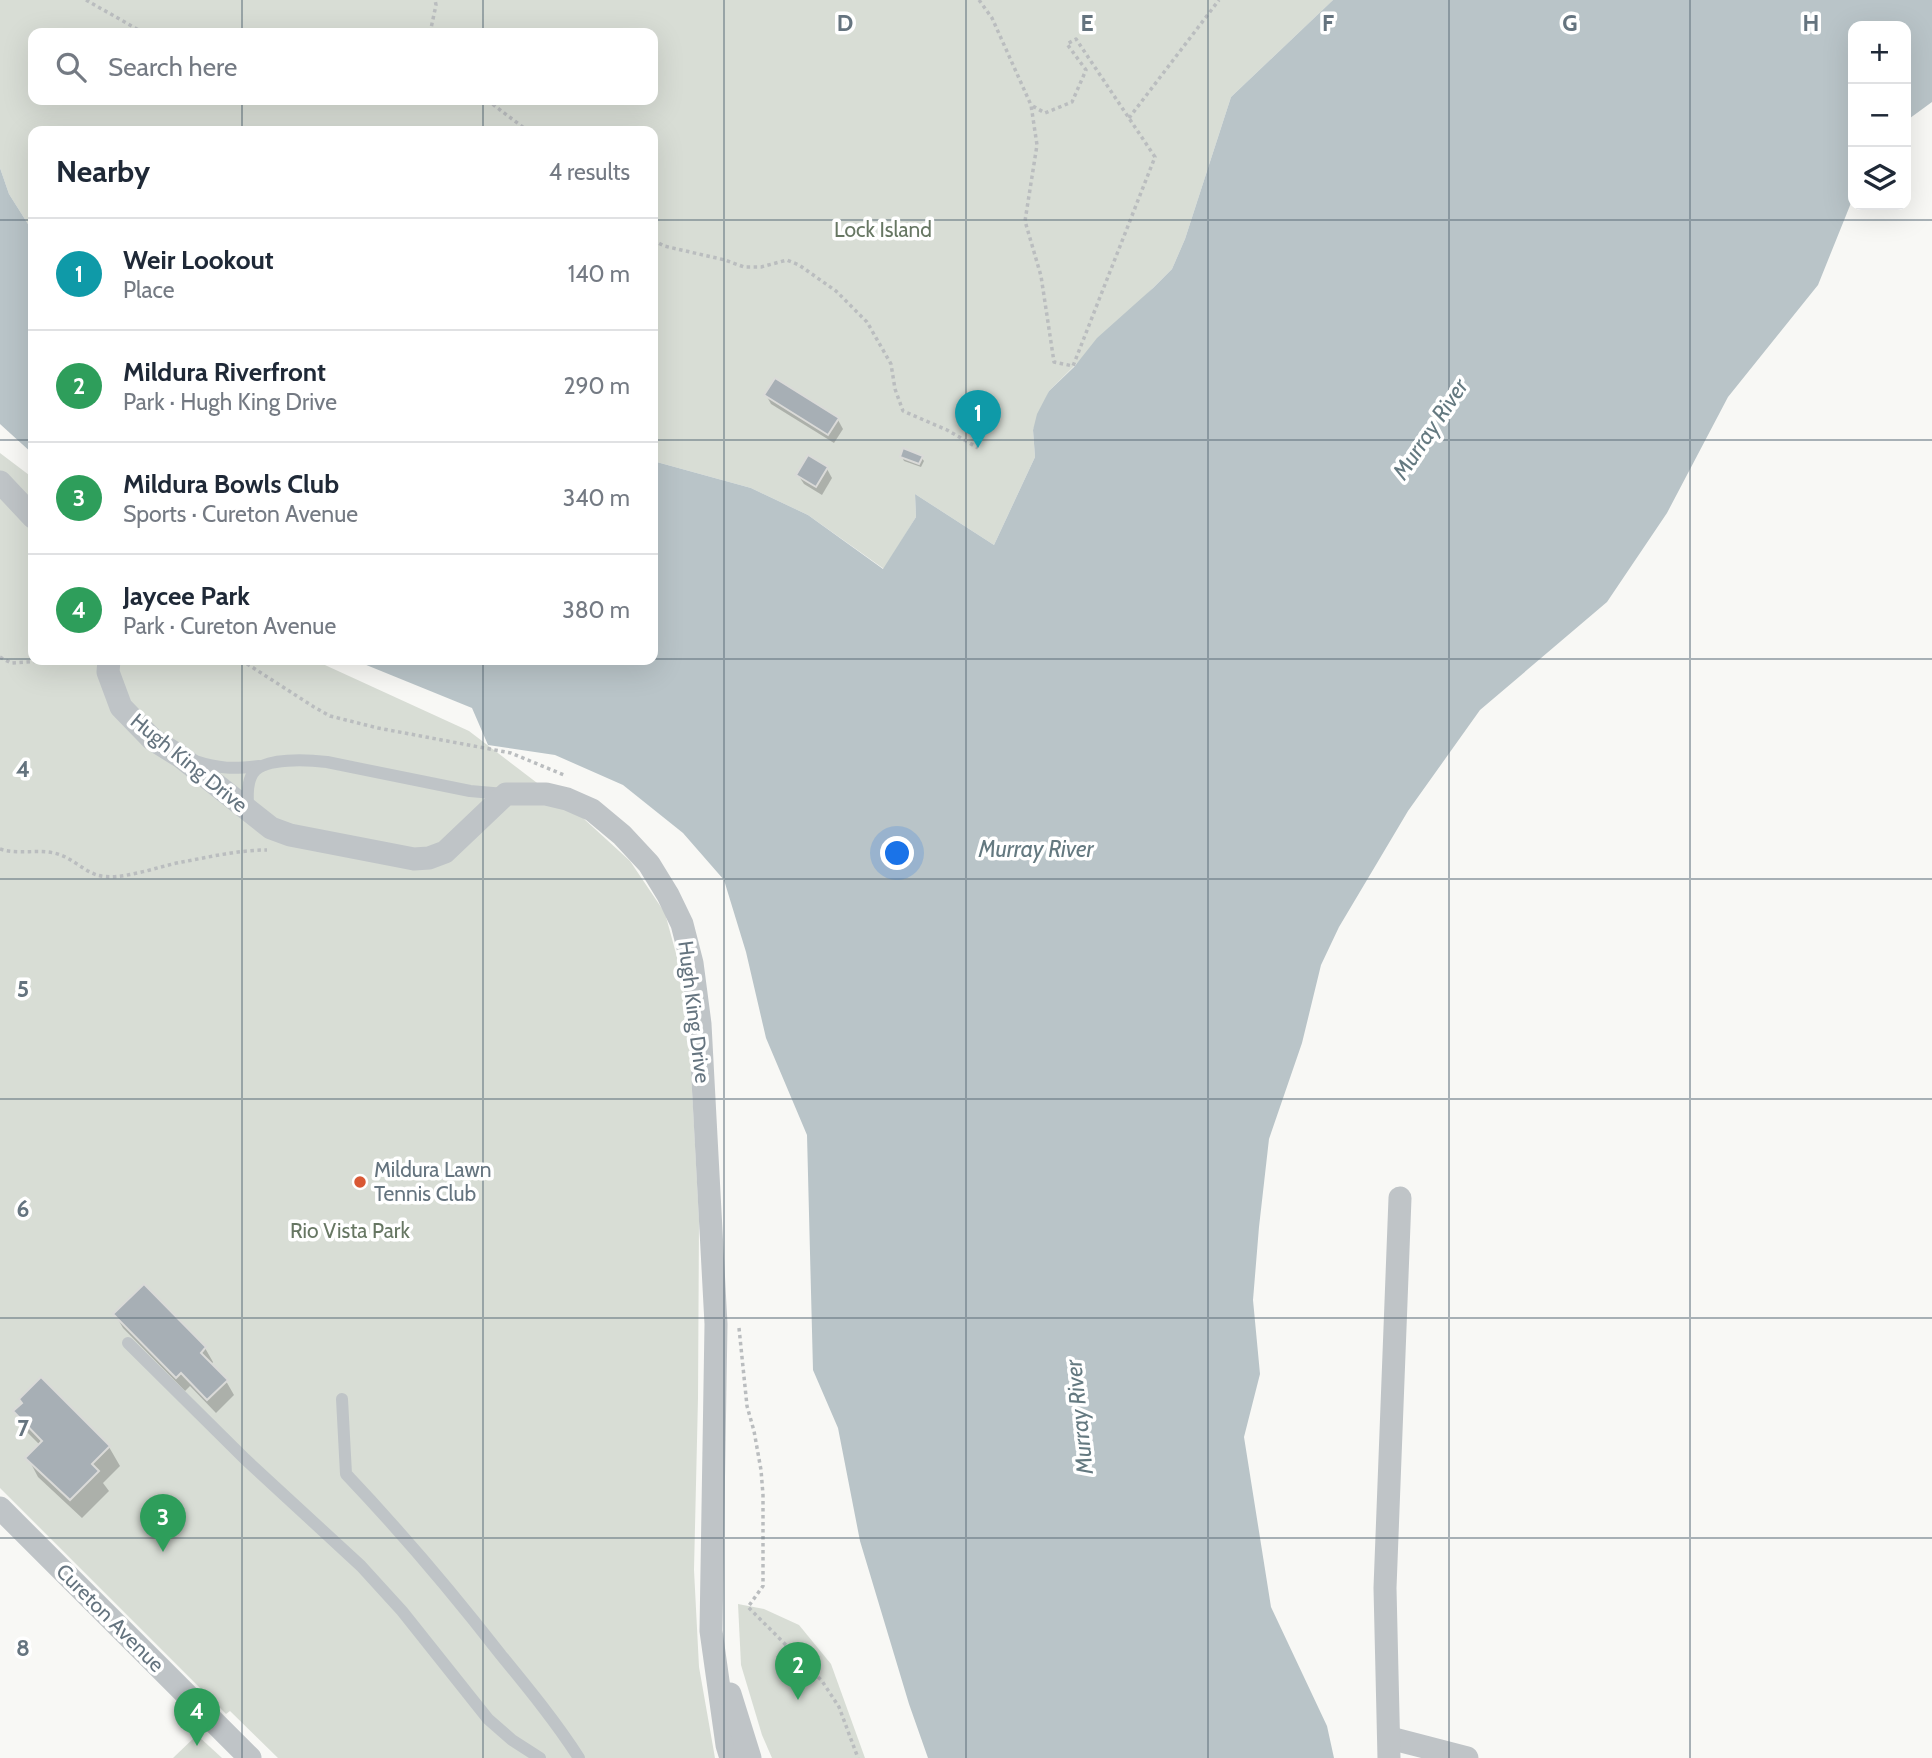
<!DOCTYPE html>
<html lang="en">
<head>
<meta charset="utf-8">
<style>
	body { margin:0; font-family:Cabin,sans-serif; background:#f6f6f7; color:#1f2937 }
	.controls { position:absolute; right:21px; top:21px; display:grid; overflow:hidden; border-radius:14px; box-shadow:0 7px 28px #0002 }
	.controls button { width:63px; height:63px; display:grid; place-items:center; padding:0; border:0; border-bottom:2px solid #e0e1e3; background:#fff; color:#1f2937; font:35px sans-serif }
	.you { position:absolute; left:898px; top:854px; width:24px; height:24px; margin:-18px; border:5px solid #fff; border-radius:50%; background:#1a73e8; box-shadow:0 0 0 10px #1a73e833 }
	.badge { display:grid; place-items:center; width:46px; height:46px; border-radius:50%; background:#b45309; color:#fff; font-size:23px; font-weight:700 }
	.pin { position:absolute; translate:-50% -58px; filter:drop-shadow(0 2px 4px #0008) }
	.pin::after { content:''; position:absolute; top:37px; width:24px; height:21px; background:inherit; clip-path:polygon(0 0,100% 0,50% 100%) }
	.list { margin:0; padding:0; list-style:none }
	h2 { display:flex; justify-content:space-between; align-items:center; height:91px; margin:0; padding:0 28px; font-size:30px }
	h2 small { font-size:23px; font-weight:400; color:#747a83 }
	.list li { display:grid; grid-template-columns:46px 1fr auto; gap:21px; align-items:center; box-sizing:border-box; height:112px; padding:0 28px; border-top:2px solid #e0e1e3 }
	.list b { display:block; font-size:26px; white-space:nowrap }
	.list p { margin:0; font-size:23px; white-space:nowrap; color:#747a83 }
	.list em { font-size:23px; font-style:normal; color:#747a83 }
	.icon { flex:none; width:38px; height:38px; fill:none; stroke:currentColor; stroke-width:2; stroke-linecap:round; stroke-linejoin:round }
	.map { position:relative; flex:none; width:1932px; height:1758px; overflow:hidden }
	.search { position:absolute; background:#fff; box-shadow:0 7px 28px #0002; left:28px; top:28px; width:630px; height:77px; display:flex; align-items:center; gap:18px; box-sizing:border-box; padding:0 24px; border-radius:14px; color:#747a83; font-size:26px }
	.panel { position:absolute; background:#fff; box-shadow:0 7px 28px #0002; left:28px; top:126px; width:630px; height:539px; border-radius:14px }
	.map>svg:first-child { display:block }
</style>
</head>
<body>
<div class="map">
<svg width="1932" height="1758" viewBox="0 0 1932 1758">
	<rect width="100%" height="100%" fill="#f8f8f5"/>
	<!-- green -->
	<g fill="#d8ddd5" fill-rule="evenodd">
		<path d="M0,0H1333L1231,97L1185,239L1172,269L1049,391L1033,430L1035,457L994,545L915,494L916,517L884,569L808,515L751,488L653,461V131H33V232L9,194L0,168ZM33,33H653V100H33Z"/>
		<path d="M0,453L33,478V660H314L469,731L583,818L630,861L665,913L687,994L699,1220L698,1398L694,1570L699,1667L715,1758H278L230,1711L226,1714L0,1488Z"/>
		<path d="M738,1604L764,1609L799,1625L831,1664L865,1758H772L762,1735L741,1665Z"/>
		<path d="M197,1735L222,1758H173Z"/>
	</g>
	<!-- water -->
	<g fill="#b9c4c8">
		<path d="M1333,0H1932V102L1906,121V26H1853V198L1818,285L1728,397L1667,513L1607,602L1480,710L1408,811L1339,927L1321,965L1302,1043L1269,1139L1259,1227L1253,1300L1260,1374L1244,1437L1271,1607L1327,1726L1334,1758H928L909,1704L860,1541L838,1428L813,1370L807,1135L766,1038L746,952L724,880L683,833L623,785L555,755L488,745L472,708L354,660H653V461L751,488L808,515L883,569L916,517L915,494L994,545L1035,457L1033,430L1037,414L1049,391L1074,367L1097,338L1153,288L1172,269L1185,239L1231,97Z"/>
		<path d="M0,168L9,194L33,232V454L0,424Z"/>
	</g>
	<!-- shadow -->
	<g fill="#0003">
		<path d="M766,395L838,420L843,429L834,443L771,404Z"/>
		<path d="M902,457H921L924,461L921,467L904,461Z"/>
		<path d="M809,458L827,469L832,478L822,495L804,484L798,475Z"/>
		<path d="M144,1286L205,1348L213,1362L211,1365L226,1381L234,1395L216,1413L190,1386L185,1391L123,1328L115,1314Z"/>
		<path d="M41,1380L109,1447L120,1466L103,1483L109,1491L82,1518L38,1477L28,1458L40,1445L26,1431L15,1412Z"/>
	</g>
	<!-- building -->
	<g fill="#a7afb5" stroke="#dadad8" stroke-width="2">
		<path d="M775,378L839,418L828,435L764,395Z"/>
		<path d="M903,448L923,456L919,464L900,457Z"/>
		<path d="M808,455L828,467L816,487L796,475Z"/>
		<path d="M144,1284L206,1347L201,1353L228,1380L207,1400L181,1373L176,1378L113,1314Z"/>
		<path d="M41,1377L110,1446L92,1464L99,1471L70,1500L25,1458L42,1441L13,1411L22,1403L19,1399Z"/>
	</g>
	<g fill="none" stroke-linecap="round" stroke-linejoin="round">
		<!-- path -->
		<g stroke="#babdbf" stroke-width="3.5" stroke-dasharray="3.5 3.5" stroke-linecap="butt">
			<path d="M86,0L144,33"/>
			<path d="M979,0L992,18L1031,105L1037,145L1025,221L1041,276L1054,362L1073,366L1155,157L1076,39L1067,44L1086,70L1072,102L1045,113L1031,105"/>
			<path d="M430,33L436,5L435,0"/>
			<path d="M487,100L528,131"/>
			<path d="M1129,118L1219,0"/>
			<path d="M653,240L664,246L725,260L744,267H761L787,260L799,265L836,291L867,322L891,364L895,389L903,411L947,430L978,448"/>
			<path d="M0,657L11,663L58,660"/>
			<path d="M241,660L314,707L330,716L378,728L511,753L564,775"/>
			<path d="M0,849C18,855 36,849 54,853C70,856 82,870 97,875C119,882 159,866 182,862C209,857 239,850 267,850"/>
			<path d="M739,1328L747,1406L754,1431L761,1470L763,1495V1586L748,1607L822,1681L839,1707L858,1758"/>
		</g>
		<!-- lane -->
		<g stroke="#bfc4c7" stroke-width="12">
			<path d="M195,761C219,769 234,769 259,766"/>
			<path d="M248,811C248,799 246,784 253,773C264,757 309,760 327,762L470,791L504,794"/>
			<path d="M128,1343L245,1459L361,1566L402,1611L488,1719L512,1740L540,1758"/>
			<path d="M342,1399L346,1474C401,1532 452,1592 501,1655C528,1688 556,1722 579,1758"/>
		</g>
		<!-- street -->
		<g stroke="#bfc4c7" stroke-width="23">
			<path d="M0,482L33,517"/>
			<path d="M109,660L108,672L121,707L152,739L181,757L271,828L290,835L414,859L429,858L445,852L506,794H546L567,799L592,810L622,835L649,864L668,895L682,924L692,963L700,1024L716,1324L711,1631L727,1745L731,1758"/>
			<path d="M0,1508L250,1758"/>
			<path d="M730,1694L750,1758"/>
			<path d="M1390,1738L1467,1758"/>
			<path d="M1389,1758L1385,1588L1400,1198"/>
		</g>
	</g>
	<!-- grid -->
	<path fill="none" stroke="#65747f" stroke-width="2" stroke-opacity="0.55" d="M242,0V33M483,0V33M724,0V1758M966,0V1758M1208,0V1758M1449,0V1758M1690,0V1758M242,100V131M483,100V131M0,220H33M653,220H1932M0,440H33M653,440H1932M0,659H33M653,659H1932M242,660V1758M483,660V1758M0,879H1932M0,1099H1932M0,1318H1932M0,1538H1932"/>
	<!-- markers -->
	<circle fill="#d95834" stroke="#fff" stroke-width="2.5" cx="360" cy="1182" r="7"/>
	<g text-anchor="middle" stroke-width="7" stroke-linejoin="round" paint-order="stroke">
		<!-- park labels -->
		<g font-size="21" fill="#677763" stroke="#fff">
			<text x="883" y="237">Lock Island</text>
			<text x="350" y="1238">Rio Vista Park</text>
		</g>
		<!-- street labels -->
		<g font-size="21" fill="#65747f" stroke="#fff">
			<text transform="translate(189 763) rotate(39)" y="7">Hugh King Drive</text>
			<text transform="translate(694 1012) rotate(83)" y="7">Hugh King Drive</text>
			<text transform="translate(110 1618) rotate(45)" y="7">Cureton Avenue</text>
		</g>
		<!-- poi labels -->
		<g font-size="21" fill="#65747f" stroke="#fff" text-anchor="start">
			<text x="374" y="1177">Mildura Lawn<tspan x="374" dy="24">Tennis Club</tspan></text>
		</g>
		<!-- water labels -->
		<g font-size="23" font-style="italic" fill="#647980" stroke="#fff">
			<text transform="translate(1430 429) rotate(-56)" y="8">Murray River</text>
			<text x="1036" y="857">Murray River</text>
			<text transform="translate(1079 1417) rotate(-96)" y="8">Murray River</text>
		</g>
	</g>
	<g font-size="23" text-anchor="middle" font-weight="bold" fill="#65747f" stroke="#fff" stroke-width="7" stroke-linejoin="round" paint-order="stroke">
		<text x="845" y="31">D</text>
		<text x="1087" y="31">E</text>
		<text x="1328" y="31">F</text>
		<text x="1570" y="31">G</text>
		<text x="1811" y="31">H</text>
		<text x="23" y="777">4</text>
		<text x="23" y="997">5</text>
		<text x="23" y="1217">6</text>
		<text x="23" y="1436">7</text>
		<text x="23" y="1656">8</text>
	</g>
</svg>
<div class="controls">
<button>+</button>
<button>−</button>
<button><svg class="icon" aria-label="layers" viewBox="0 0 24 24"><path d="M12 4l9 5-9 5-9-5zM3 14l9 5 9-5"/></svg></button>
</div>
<div class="you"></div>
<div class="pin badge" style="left:978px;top:448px;background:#0f9aa8">1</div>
<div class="pin badge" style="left:798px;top:1700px;background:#2e9e5b">2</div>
<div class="pin badge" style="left:163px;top:1552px;background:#2e9e5b">3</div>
<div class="pin badge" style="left:197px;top:1746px;background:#2e9e5b">4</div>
<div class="search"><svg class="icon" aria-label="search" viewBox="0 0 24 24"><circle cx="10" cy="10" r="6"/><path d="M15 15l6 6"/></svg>Search here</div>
<section class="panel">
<h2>Nearby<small>4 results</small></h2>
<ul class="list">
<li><span class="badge" style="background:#0f9aa8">1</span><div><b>Weir Lookout</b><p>Place</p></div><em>140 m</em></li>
<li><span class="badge" style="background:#2e9e5b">2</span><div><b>Mildura Riverfront</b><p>Park · Hugh King Drive</p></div><em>290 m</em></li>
<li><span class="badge" style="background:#2e9e5b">3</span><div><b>Mildura Bowls Club</b><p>Sports · Cureton Avenue</p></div><em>340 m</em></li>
<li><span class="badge" style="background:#2e9e5b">4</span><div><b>Jaycee Park</b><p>Park · Cureton Avenue</p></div><em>380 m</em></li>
</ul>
</section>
</div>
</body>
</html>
